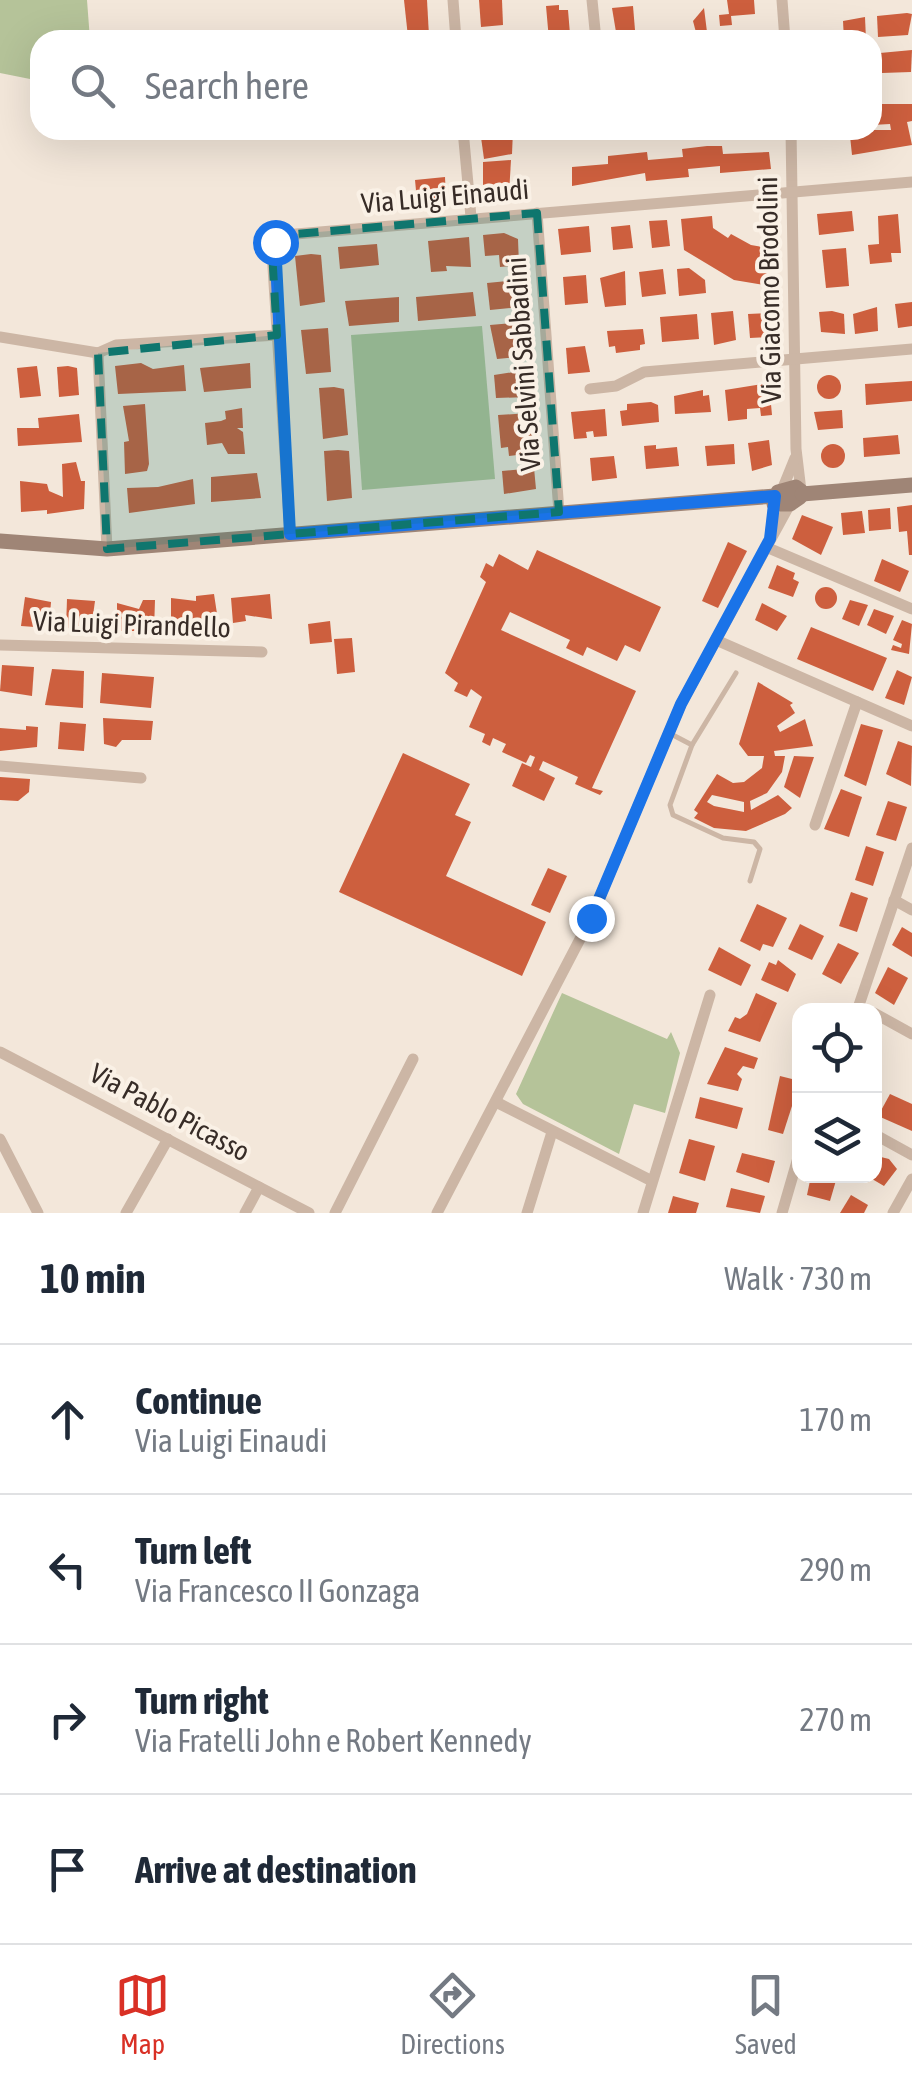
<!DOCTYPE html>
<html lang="en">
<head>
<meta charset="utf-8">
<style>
	body { margin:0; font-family:"Asap Condensed",sans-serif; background:#f2f2f3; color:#1f2937 }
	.controls { position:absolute; right:30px; bottom:30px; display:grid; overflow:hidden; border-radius:20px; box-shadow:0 10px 40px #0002 }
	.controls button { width:90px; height:90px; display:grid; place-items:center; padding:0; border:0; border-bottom:2px solid #e0e1e3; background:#fff; color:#1f2937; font:50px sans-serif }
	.stop { position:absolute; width:30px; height:30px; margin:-22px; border:8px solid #1a73e8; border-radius:50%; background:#fff }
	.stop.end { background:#1a73e8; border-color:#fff; box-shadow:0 2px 10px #0008 }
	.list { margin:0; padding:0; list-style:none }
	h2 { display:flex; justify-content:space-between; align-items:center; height:130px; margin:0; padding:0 40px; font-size:42px }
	h2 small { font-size:32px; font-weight:400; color:#747a83 }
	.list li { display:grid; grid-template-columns:65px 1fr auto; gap:30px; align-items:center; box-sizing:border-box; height:150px; padding:0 40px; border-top:2px solid #e0e1e3 }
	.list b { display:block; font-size:38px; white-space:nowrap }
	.list p { margin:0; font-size:32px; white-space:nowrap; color:#747a83 }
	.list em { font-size:32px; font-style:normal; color:#747a83 }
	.icon { flex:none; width:55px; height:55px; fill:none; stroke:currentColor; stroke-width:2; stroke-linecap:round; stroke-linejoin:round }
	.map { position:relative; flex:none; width:912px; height:1213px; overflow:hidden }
	.search { position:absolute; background:#fff; box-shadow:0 10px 40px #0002; left:30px; right:30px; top:30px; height:110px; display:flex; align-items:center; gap:25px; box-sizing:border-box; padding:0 35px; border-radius:30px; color:#747a83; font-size:38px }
	.sheet { height:730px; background:#fff }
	nav { display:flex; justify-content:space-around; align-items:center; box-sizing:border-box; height:140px; border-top:2px solid #e0e1e3; background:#fff; font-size:28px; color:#747a83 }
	nav a { display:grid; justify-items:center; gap:5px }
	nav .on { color:#d93025 }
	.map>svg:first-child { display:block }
</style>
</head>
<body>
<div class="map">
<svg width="912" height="1213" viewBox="0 0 912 1213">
	<rect width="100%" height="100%" fill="#f3e7da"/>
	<!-- green -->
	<g fill="#b5c399">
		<path d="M0,0H87L90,40H40V81L0,73Z"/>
		<path d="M482,326L495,479L362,490L351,335Z"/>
		<path d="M562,993L667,1039L671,1032L680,1053L665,1113L634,1104L619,1154L523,1104L516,1094Z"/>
	</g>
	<!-- building -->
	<g fill="#cd5f3e" fill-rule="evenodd">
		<path d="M404,0H427L429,36L408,37Z"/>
		<path d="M479,0H502L503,25L481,27Z"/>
		<path d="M727,0H754L755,14L731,16L732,25L720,26L719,15L729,14Z"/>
		<path d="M559,5V10H568L570,34H562V40H549L546,6Z"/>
		<path d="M633,6L635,30L616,32L612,8Z"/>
		<path d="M704,8L708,40H698L693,21Z"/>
		<path d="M907,13L912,14L908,35L878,37L877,16Z"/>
		<path d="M865,17L866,40H844L843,21Z"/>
		<path d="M912,50L911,72L882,73L880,53Z"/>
		<path d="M880,104H912V121L907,122L912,145L852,155L850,136H855V130H891L890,124L872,125V105Z"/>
		<path d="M480,130H513L512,154L484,159Z"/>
		<path d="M603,130H643V137L604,140Z"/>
		<path d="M707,146H722L723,154L769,152L771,169L720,173V166L688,169L689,177L646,181L645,173L572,186V167L608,164V156L647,152L648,160L683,157L682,149Z"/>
		<path d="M511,160L509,194L483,198V162Z"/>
		<path d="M445,177L446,199L417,201L415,180Z"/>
		<path d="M852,211L854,231L819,235L817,214Z"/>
		<path d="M898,214L901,253H891L892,262L870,264L868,245L879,244L878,216Z"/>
		<path d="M712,216L713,228L728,238L731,234L751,245L774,249L775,287L734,280L684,250L681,219Z"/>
		<path d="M667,220L670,246L652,248L649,221Z"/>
		<path d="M630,225L633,248L613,250L611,227Z"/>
		<path d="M589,226L591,252L561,255L558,229Z"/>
		<path d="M504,233L518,239L519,265L500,267L499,255L485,256L483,235Z"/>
		<path d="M469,237L471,267L446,266L447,271L431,272L428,241Z"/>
		<path d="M377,244L379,265L340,269L338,247Z"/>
		<path d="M846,248L849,286L826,288L822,250Z"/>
		<path d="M311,254L321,255L325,302L300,306L295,256Z"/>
		<path d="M689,268L705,280L706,293L679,296L677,269Z"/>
		<path d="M663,269L666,294L642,297L639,272Z"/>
		<path d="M625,271L626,305L605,307L600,278Z"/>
		<path d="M586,275L588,303L565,305L563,277Z"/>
		<path d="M518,280L521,307L490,310L487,283Z"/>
		<path d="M473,292L476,316L418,321L416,297Z"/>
		<path d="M399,297V322L349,326L345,301Z"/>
		<path d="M912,302V326L898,328L895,304Z"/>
		<path d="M877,307L878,331L855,334L853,314Z"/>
		<path d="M733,311L736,340L714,345L711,313Z"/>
		<path d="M832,311L844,314L845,334L821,332L819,312Z"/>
		<path d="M770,313L772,337L750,338L748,314Z"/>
		<path d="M697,314L699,339L662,342L660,317Z"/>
		<path d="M523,322L526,356L497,359L490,325Z"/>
		<path d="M328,328L331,372L306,374L301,330Z"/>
		<path d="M643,329L645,344L640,345V350L616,353L615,346L609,347L607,331Z"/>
		<path d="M585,346L590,372L568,374L566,348Z"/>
		<path d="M141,363L153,369L184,365L186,391L118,394L115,366Z"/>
		<path d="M250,363L251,388L204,392L200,368Z"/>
		<path d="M37,366L41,396L20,398L17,368Z"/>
		<path d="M68,366L77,368L79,395L59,397L57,367Z"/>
		<path d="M527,370L529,397L496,398L494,375Z"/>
		<circle cx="829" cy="387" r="12"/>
		<path d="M912,381V401L866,405L865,384Z"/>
		<path d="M769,383L772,415L761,416L760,408L747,409V419L728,421L725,390Z"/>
		<path d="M334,387L344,389L348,435L323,439L319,388Z"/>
		<path d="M703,390V396L709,395L711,412L675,414L674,396Z"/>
		<path d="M651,402L658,405L659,422L622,426L620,411L627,410V404Z"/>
		<path d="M145,404L149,464L147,471L125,474L124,442L129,441L123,406Z"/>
		<path d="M242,408L243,428H237L243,432L245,454H228L222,443L207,445L205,423L221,421L226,419L225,411Z"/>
		<path d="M605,409L607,436L594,437L593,431L586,432L587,438L574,439L571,412Z"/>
		<path d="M842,410L843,428L818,430L814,412Z"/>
		<path d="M530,413L534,453L509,456L508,447L501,448L498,415Z"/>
		<path d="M79,414L82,442L18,446L17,428H39L38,418Z"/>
		<path d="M898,435L900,454L864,457L863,438Z"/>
		<path d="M769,440L772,465L752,471L748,443Z"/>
		<circle cx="833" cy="456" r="12"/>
		<path d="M734,444L735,464L707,466L705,446Z"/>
		<path d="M656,445V449L677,447L679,466L646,469L644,446Z"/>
		<path d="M338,450L349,451L352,498L327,501L324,451Z"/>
		<path d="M614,456L617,478L592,481L590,458Z"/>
		<path d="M76,462L81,481H85L84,509L47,514V510L21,512L20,481L47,484L49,491L63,497L62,464Z"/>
		<path d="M534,468L536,489L504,494L502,471Z"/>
		<path d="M257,473L261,498L211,502V477Z"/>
		<path d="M193,479L195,504L129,513L127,488L158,487Z"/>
		<path d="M912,505V555H909L907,531L899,532L897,507Z"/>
		<path d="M890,508L891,529L869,531L868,510Z"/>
		<path d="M862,511L865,533L843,535L841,513Z"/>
		<path d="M802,515L833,527L821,555L792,539Z"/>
		<path d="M728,542L747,551L718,608L702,601Z"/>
		<path d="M537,550L661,607L640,652L625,645L617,661L587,647L583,656L566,648L570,640L510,612L501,630L636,691L592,788L603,791L600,795L575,784L578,777L543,761L539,770L555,778L544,801L512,786L522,763L531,767L535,757L530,755L526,763L502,752L506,744L493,738L490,746L482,742L485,734L469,727L482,697L471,689L467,697L454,691L458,683L445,673L486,582L480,577L486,563L493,567L499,554L528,570Z"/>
		<path d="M882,559L909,571L900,592L874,581Z"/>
		<path d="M777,565L795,573L793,579L799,582L793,597L768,588Z"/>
		<circle cx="826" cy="598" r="11"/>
		<path d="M214,594L219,627L188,626V630L171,631V598L196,601V596Z"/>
		<path d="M270,594L272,619L245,615L246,621L233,623L231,598Z"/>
		<path d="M25,597L51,602L49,628L21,626Z"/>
		<path d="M67,599L95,601L91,630L66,628Z"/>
		<path d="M143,600H155L154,631H117V603L139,609Z"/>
		<path d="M850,600L868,605L859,626L842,619Z"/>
		<path d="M762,603L787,616L777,631L755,620Z"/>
		<path d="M874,609L894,616L886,634L867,625Z"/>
		<path d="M902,620L912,624L909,654L891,650L893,645L901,648L902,644L893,640Z"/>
		<path d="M330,621L332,642L310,644L308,624Z"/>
		<path d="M811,627L887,658L873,691L797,659Z"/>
		<path d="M352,638L355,672L337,674L334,639Z"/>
		<path d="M2,665L34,667L32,696L0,691Z"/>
		<path d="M52,669L84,671L83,708L45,705Z"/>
		<path d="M897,670L912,677L904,705L885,698Z"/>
		<path d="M102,673L154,677L151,708L100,703Z"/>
		<path d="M758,682L793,703L790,705L795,713L777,726L780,732L805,719L813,746L774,751L775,756H785L782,772L767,793L750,801L751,810L778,795L792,808L785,814L746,831L714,828L694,818L698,813L694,810L717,774L733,783L744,782L762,768L764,756H748L739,744ZM712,795L744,802V812L714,806L707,802Z"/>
		<path d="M103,718L153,721L151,740H122L116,747L104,744Z"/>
		<path d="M60,722L86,724L84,751L58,749Z"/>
		<path d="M861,724L883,730L866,786L844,776Z"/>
		<path d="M26,726L38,727L37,747L0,751V728L26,730Z"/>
		<path d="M898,741L912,746L911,786L886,774Z"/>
		<path d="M403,753L470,784L455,815L471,822L446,876L546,922L522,976L339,892Z"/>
		<path d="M794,756L814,757L800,798L784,787Z"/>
		<path d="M0,777L30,779L29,792L18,801L0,800Z"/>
		<path d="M841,789L862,797L849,837L824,829Z"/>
		<path d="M888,801L907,807L896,841L876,835Z"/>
		<path d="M866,846L884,852L873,886L855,880Z"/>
		<path d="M548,868L567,876L550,913L531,905Z"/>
		<path d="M851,892L868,898L857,932L839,926Z"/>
		<path d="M757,904L787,918L773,947L763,944L760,951L740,941Z"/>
		<path d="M800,924L824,936L812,960L788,949Z"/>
		<path d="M902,927L912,933V957L892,945Z"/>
		<path d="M838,943L859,953L841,984L822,974Z"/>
		<path d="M719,947L751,965L741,986L708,970Z"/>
		<path d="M778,960L796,974L788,992L761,980L769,962L776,965Z"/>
		<path d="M888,967L908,978L894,1005L875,993Z"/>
		<path d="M756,993L777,1003L760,1042L728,1031L735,1017L740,1019L747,1014Z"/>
		<path d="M725,1047L758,1058L754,1069L743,1066L737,1074L742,1079L738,1091L707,1084Z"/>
		<path d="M780,1076L800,1081L783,1134L768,1130Z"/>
		<path d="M890,1094L912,1104V1131L878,1116Z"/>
		<path d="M700,1097L743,1108L737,1129L695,1118Z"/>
		<path d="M689,1139L715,1146L705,1181L679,1173Z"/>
		<path d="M742,1153L775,1161L769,1183L736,1172Z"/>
		<path d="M877,1156L889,1159L897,1169L884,1186L867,1176H874Z"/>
		<path d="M811,1176L837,1177L830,1201L807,1195Z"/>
		<path d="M731,1188L765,1196L760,1213L726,1207Z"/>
		<path d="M851,1195L868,1205L864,1213H840Z"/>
		<path d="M673,1196L699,1203L696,1213H668Z"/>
	</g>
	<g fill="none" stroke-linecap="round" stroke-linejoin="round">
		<!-- lane -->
		<g stroke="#ccb6a5" stroke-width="5">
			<path d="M671,734L692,745L670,805L673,815L723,838L754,842L760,849L750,881"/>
			<path d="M692,745L736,673"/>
		</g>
		<!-- street -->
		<g stroke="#ccb6a5" stroke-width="11">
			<path d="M453,0L456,40"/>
			<path d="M592,0L596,40"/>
			<path d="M782,0L785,40"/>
			<path d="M463,130L471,217"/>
			<path d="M791,130L796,449L801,491"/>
			<path d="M537,213L559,512"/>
			<path d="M0,337L98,353"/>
			<path d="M98,353L107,549"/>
			<path d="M98,353L116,345L277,335"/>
			<path d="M590,389L616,386L644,372L912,349"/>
			<path d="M782,490L795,458"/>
			<path d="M290,533L272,252L284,235L912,182"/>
			<path d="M770,539L774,504"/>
			<path d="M766,547L912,609"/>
			<path d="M716,640L912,726"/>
			<path d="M0,645L262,652"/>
			<path d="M0,766L141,778"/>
			<path d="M815,825L857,702"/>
			<path d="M894,900L912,910"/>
			<path d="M857,1011L912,848"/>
			<path d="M874,1013L912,1034"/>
			<path d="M0,1052L309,1213"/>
			<path d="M498,1103L652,1181"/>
			<path d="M874,1134L912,1155"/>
			<path d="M0,1139L38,1213"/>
			<path d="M126,1213L168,1139"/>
			<path d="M245,1213L259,1187"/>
			<path d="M335,1213L413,1059"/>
			<path d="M437,1213L591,918L681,704L790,504"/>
			<path d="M527,1213L552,1132"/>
			<path d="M643,1213L710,995"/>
			<path d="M782,1213L800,1151"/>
			<path d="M893,1213L912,1179"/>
		</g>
		<!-- secondary -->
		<g stroke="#9f8576" stroke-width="15">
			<path d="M796,487L801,491L800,497L790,504H774L778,492Z"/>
			<path d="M802,494L912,485"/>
			<path d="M0,541L107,549L775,496"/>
		</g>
	</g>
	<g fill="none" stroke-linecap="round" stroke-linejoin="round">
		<!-- route -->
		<path stroke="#1a73e8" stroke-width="12" d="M275,242L290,534L775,496L770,539L681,704L591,918"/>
	</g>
	<!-- marked area -->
	<path fill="#0f766e" fill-opacity="0.2" stroke="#0f766e" stroke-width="8" stroke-dasharray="20 12" stroke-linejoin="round" d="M537,213L559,512L107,549L98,353L277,335L272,252L284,235Z"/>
	<g text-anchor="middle" stroke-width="8" stroke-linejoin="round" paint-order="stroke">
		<!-- street labels -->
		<g font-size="28" fill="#372c27" stroke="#faf1e6">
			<text transform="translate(445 196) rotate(-5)" y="10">Via Luigi Einaudi</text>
			<text transform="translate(769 290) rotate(-91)" y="10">Via Giacomo Brodolini</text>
			<text transform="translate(523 364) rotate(-94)" y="10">Via Selvini Sabbadini</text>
			<text transform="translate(132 624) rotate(2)" y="10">Via Luigi Pirandello</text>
			<text transform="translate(170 1112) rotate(28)" y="10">Via Pablo Picasso</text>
		</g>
	</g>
</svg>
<div class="controls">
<button><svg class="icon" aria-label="locate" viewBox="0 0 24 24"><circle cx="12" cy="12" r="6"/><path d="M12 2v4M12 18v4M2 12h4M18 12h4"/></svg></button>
<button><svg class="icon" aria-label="layers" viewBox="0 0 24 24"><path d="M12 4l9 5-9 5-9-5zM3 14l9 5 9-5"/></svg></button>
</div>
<div class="stop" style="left:275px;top:242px"></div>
<div class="stop end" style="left:591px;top:918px"></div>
<div class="search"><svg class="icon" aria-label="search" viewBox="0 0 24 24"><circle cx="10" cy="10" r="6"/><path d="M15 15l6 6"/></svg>Search here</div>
</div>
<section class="sheet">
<h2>10 min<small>Walk · 730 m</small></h2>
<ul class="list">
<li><svg class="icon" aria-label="ahead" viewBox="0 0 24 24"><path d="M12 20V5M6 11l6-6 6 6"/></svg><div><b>Continue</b><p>Via Luigi Einaudi</p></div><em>170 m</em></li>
<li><svg class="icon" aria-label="left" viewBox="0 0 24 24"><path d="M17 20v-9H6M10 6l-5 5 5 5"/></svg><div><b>Turn left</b><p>Via Francesco II Gonzaga</p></div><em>290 m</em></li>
<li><svg class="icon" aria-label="right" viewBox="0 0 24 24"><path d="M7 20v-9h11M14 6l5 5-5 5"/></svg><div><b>Turn right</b><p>Via Fratelli John e Robert Kennedy</p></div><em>270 m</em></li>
<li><svg class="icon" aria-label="arrive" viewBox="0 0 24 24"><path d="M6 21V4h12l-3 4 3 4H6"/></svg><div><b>Arrive at destination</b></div></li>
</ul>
</section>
<nav>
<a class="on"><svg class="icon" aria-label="map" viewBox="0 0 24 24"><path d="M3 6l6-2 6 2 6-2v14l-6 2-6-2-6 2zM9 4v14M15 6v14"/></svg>Map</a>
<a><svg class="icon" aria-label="directions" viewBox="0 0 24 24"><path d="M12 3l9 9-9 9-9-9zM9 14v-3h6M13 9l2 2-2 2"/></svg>Directions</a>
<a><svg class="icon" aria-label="saved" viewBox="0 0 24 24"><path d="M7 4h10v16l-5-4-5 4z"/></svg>Saved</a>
</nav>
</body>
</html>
